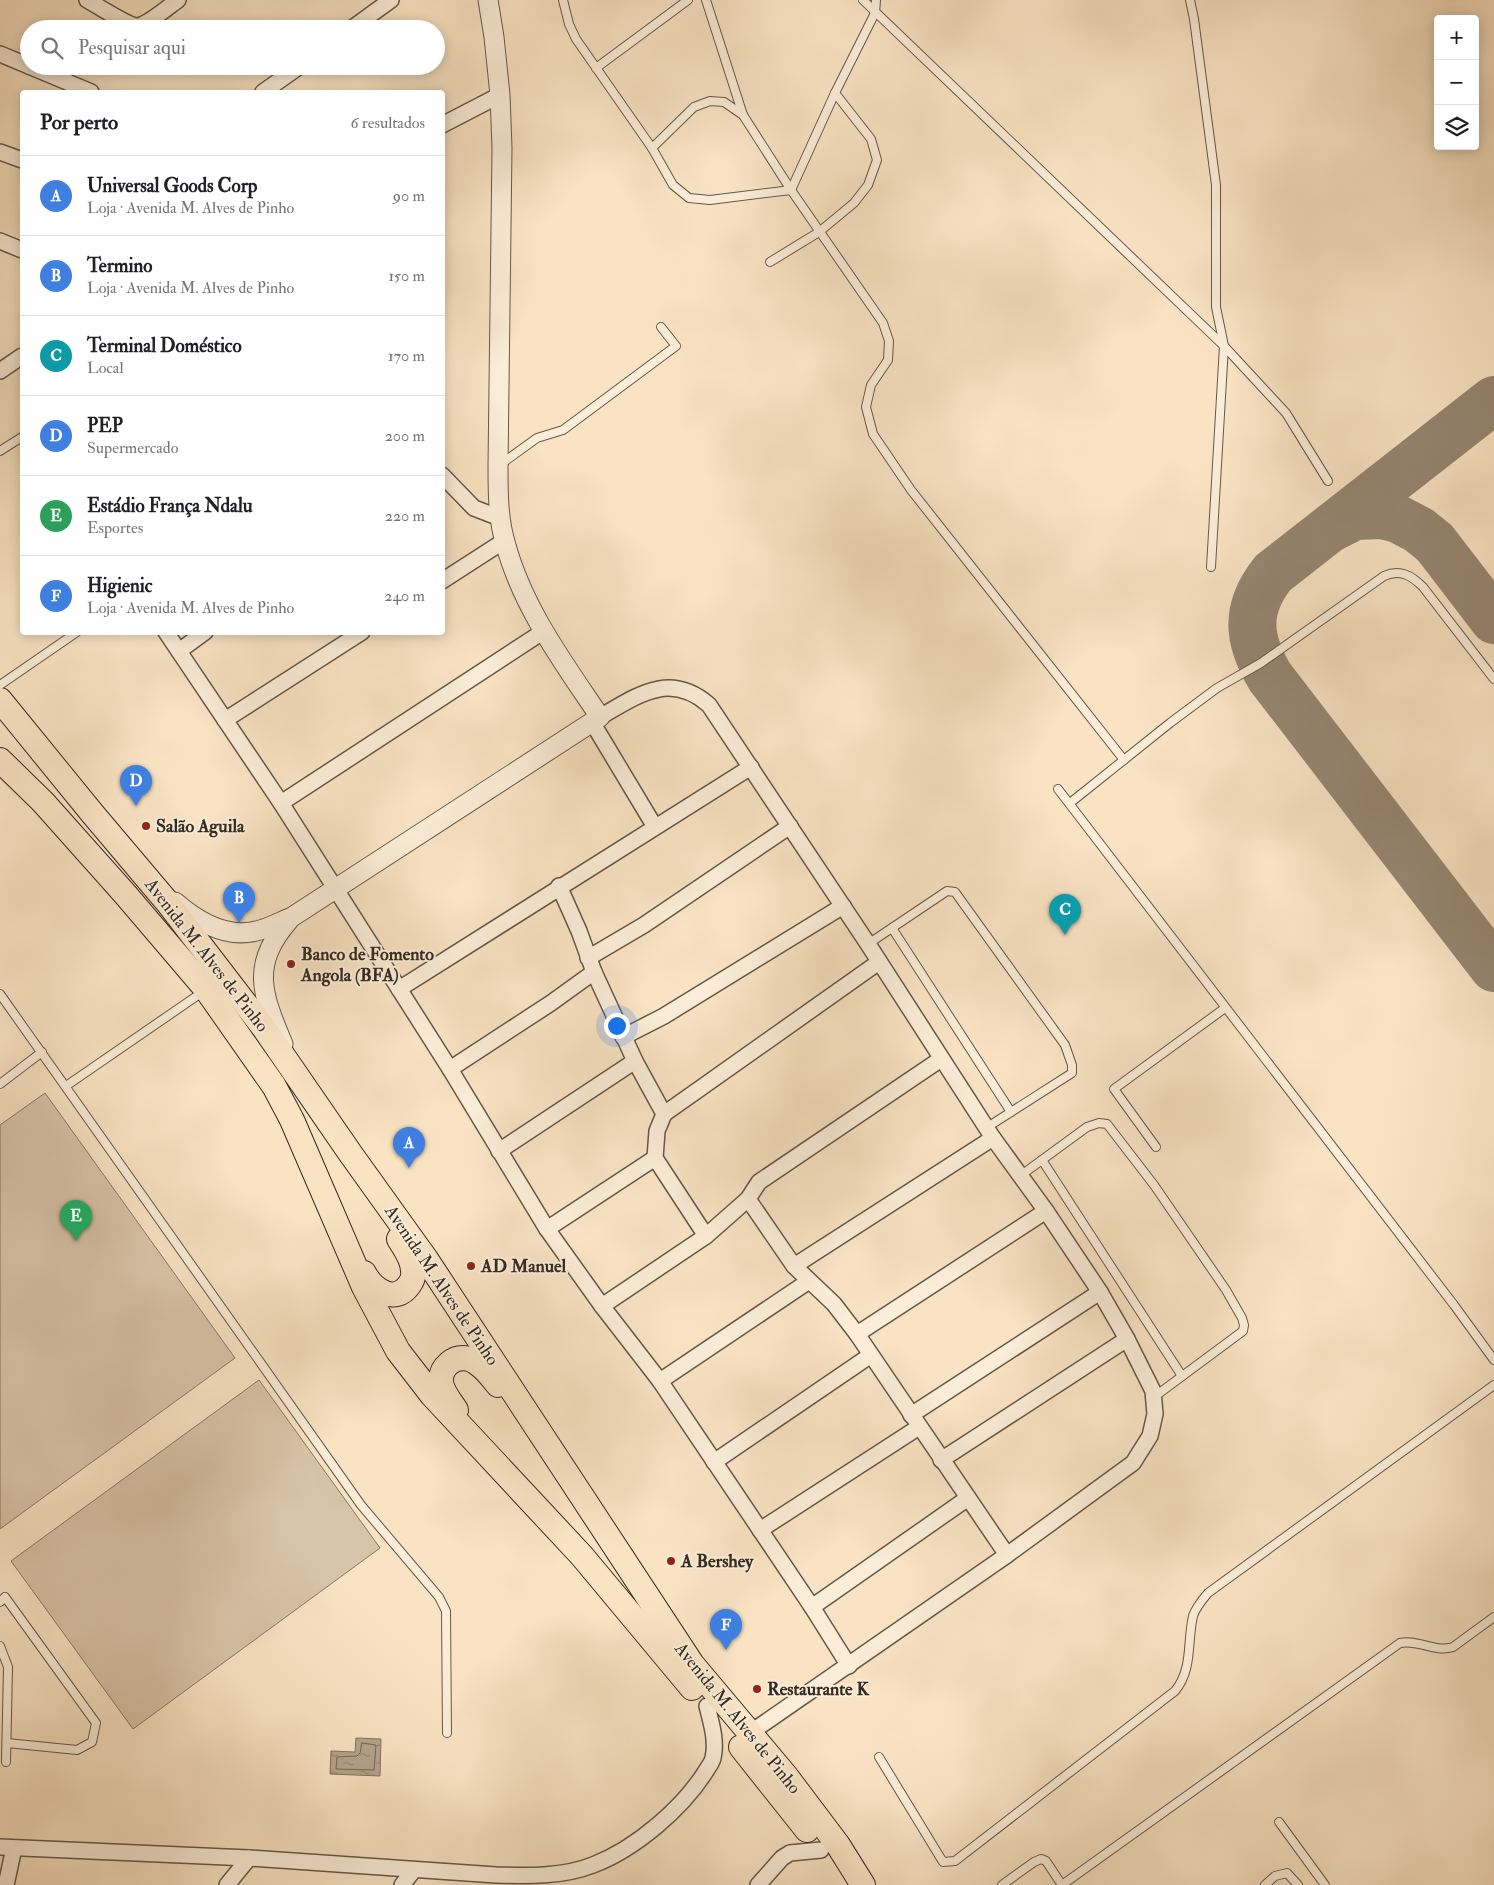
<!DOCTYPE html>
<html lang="pt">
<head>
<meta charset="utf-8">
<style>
	body { margin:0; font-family:"IM FELL Double Pica",serif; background:#f2f2f2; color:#202124 }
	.controls { position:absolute; right:15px; top:15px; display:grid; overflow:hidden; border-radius:5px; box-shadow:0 2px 12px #0003 }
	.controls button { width:45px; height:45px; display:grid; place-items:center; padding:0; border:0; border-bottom:1px solid #e0e0e0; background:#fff; color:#202124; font:25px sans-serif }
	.you { position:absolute; left:616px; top:1025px; width:18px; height:18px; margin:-12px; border:4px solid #fff; border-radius:50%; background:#1a73e8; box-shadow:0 0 0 8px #1a73e833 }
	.badge { display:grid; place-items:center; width:32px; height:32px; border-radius:50%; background:#2563eb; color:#fff; font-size:16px; font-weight:700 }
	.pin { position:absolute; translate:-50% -41px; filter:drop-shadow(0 1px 2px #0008) }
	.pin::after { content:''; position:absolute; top:26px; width:18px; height:15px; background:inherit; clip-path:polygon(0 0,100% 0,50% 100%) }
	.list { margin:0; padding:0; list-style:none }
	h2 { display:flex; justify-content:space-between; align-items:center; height:65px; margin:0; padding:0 20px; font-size:21px }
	h2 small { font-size:16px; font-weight:400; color:#757577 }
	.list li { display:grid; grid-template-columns:32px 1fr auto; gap:15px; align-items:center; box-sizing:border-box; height:80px; padding:0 20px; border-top:1px solid #e0e0e0 }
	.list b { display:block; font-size:19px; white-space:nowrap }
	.list p { margin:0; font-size:16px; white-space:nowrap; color:#757577 }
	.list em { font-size:16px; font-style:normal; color:#757577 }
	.icon { flex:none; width:28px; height:28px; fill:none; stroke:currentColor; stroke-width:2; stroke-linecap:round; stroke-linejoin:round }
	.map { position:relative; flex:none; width:1494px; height:1885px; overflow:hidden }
	.search { position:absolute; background:#fff; box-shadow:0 2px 12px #0003; left:20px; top:20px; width:425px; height:55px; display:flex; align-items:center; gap:12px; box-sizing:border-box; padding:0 18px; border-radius:28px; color:#757577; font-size:19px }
	.panel { position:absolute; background:#fff; box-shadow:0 2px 12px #0003; left:20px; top:90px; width:425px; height:545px; border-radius:5px }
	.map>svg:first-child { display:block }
</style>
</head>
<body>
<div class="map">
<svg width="1494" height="1885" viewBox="0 0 1494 1885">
	<defs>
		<pattern id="water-ripples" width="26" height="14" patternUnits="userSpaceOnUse" patternTransform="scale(1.25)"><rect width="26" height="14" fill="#b6a48c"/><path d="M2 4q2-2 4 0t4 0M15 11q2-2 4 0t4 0" fill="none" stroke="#958672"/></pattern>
	</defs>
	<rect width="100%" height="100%" fill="#f9e3c3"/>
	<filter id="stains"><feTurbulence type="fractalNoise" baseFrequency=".004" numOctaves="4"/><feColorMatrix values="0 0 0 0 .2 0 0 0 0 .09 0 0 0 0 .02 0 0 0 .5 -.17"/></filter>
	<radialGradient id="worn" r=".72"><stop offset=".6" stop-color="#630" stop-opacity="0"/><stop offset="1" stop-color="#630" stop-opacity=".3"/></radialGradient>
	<!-- garden -->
	<g fill="#d8c4a8" stroke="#867765">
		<path d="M45,1093L235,1358L0,1529V1125Z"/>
		<path d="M259,1380L380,1548L133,1729L11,1561Z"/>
	</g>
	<!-- water -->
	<path fill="url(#water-ripples)" stroke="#827362" d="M356,1738L381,1739L380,1776L330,1774L331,1751L355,1752Z"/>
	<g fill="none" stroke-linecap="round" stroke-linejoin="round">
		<!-- shore -->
		<path stroke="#756757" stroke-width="1" d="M362,1743L376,1745L374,1770L336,1769L337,1757L357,1756L360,1753Z"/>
		<!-- taxiway -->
		<g stroke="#968672" stroke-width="48">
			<path d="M1494,400L1273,573C1245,608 1247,639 1270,677L1494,968"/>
			<path d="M1333,527L1355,516L1381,515L1398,519L1419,530L1435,543L1494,620"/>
		</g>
		<!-- service casing -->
		<g stroke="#65584a" stroke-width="10">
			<g id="service">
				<path d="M563,0L569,24L576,39L652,148L673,185L689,198L710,200L791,190L883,323L889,341L888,360L871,385L866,407L873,434L911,490L1124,760"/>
				<path d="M706,0L743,115"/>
				<path d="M863,0L1224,346L1286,413L1328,481"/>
				<path d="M1190,0L1194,19L1216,185V307L1224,346L1211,567"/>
				<path d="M596,68L688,0"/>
				<path d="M652,148L694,107L710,101L724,102L743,115L791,190"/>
				<path d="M791,190L835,93L875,13L876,0"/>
				<path d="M770,262L819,232L854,203L868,185L877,160L871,139L835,93"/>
				<path d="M0,451L22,437"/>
				<path d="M501,464L537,438L563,430L676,346L661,327"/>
				<path d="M0,685L77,632"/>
				<path d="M1058,789L1454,1305L1494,1360"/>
				<path d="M1070,803L1170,723L1217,688L1261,663L1384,576C1400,569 1411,575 1423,587L1494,679"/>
				<path d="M892,928L1011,1112"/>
				<path d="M868,944L947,891L955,892L1065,1045L1072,1065V1073L986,1128"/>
				<path d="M0,994L361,1505L439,1597L446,1611L447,1733"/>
				<path d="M0,1084L42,1052"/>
				<path d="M66,1086L204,991"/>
				<path d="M1156,1147L1114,1089L1225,1008"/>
				<path d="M1042,1160L1182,1376"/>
				<path d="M1020,1176L1087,1127L1099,1123L1107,1124L1154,1185L1226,1290L1242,1318L1244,1325L1243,1331L1154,1397"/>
				<path d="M0,1602L5,1597L96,1723L92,1742L77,1750L7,1743"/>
				<path d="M0,1646L8,1667L6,1762"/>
				<path d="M879,1757L943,1862L955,1861L1175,1691C1193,1669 1187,1642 1193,1616C1196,1607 1202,1600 1208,1593L1494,1385"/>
				<path d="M1279,1822L1325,1885"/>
				<path d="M1002,1885L1034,1862L1041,1859L1046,1861L1062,1885"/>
				<path d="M1062,1885L1400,1643C1418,1639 1435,1653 1453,1647L1494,1617"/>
				<path d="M1265,1885L1275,1876L1287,1873L1298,1885"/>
			</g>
		</g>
		<!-- minor casing -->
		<g stroke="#65584a" stroke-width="18">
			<g id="minor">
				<path d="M87,0C96,5 129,26 137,26C148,25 169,6 178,0"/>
				<path d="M351,29L391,0"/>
				<path d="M0,54L29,66"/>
				<path d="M29,66L91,92"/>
				<path d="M263,92L300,66"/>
				<path d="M442,125L500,95"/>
				<path d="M0,152L22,160"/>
				<path d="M0,241L22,250"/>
				<path d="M0,371L22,356"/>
				<path d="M442,475L474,508L500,518"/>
				<path d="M442,581L504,541"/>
				<path d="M166,632L281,803L450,1069L547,1229L602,1306L660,1381L812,1607L849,1666"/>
				<path d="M179,651L205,632"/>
				<path d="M600,717C638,695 670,671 709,705L868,944L993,1138L1046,1211L1100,1292L1127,1339L1153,1391L1155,1414L1150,1436L1133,1463L1007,1555L750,1733"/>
				<path d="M225,720L362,632"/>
				<path d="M592,722L655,827"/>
				<path d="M281,803L544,631"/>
				<path d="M559,886L579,931L594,972L635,1061L664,1114L657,1131L655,1158L706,1236"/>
				<path d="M588,958L644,925L790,826"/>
				<path d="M399,989L751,767"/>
				<path d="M623,1037L664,1016L843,906"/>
				<path d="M450,1069L551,1003L594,972"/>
				<path d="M664,1114L879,962"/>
				<path d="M499,1151L635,1061"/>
				<path d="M748,1199L794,1266L834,1304L857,1334L1007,1555"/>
				<path d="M547,1229L655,1158"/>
				<path d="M794,1266L993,1138"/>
				<path d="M602,1306L706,1236L748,1199L759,1182L941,1059"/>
				<path d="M857,1334L1046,1211"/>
				<path d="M660,1381L809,1281"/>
				<path d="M911,1415L1100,1292"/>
				<path d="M941,1460L1127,1339"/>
				<path d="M714,1462L871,1355"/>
				<path d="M760,1530L919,1427"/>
				<path d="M812,1607L968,1498"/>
				<path d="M0,1847L249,1858L496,1875C527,1876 563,1877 593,1865C635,1849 682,1809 706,1771C708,1767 712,1763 713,1758C717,1741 711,1722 707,1706"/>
				<path d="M6,1885L14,1848"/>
				<path d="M227,1885L249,1858"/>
				<path d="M402,1885L414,1870"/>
				<path d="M758,1885L782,1858L790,1853L821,1850"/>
			</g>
		</g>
		<!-- tertiary casing -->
		<g stroke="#65584a" stroke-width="21">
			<g id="tertiary">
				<path d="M175,902C199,923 230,941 263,929C273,926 282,921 292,917L600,717C563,662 522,607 505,542C498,518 498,491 498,466L502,148L500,95L494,37L488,0"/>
				<path d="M283,1044C262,994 250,965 289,920"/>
			</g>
		</g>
		<!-- primary casing -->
		<g stroke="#342a22" stroke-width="26">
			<g id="primary">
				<path d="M0,700L92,813L168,903L264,1028L350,1153L426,1259L692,1664L786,1776L838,1845L863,1885"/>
				<path d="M0,760L43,802L125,894L206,989L274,1086L292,1120L364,1287L398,1351L432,1395L582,1556L692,1688"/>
				<path d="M364,1273C373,1290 395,1305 409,1285C412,1281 414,1276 413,1271C413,1259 405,1249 399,1239"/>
				<path d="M456,1410C451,1402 442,1392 441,1382C440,1367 454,1355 469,1359C481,1363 490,1375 498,1385"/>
				<path d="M741,1747L807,1830"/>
			</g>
		</g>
		<!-- service -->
		<use href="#service" stroke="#fbedd8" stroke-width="8"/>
		<!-- minor -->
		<use href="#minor" stroke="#fbedd8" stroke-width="15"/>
		<!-- tertiary -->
		<use href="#tertiary" stroke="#fbedd8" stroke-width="19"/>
		<!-- primary -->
		<use href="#primary" stroke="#f9e3c3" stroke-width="24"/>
	</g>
	<!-- markers -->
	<g fill="#8f2418" stroke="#fbedd8" stroke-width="2">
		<circle cx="146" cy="826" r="5"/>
		<circle cx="291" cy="964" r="5"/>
		<circle cx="471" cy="1266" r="5"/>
		<circle cx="671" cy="1561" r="5"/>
		<circle cx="757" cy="1689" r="5"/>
	</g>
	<g text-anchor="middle" stroke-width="4" stroke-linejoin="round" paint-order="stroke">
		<!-- poi labels -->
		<g font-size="18" font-weight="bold" fill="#342a22" stroke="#fbedd8" text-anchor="start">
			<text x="156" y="832">Salão Aguila</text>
			<text x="301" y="960">Banco de Fomento<tspan x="301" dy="21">Angola (BFA)</tspan></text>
			<text x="481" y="1272">AD Manuel</text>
			<text x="681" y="1567">A Bershey</text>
			<text x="767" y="1695">Restaurante K</text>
		</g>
		<!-- street labels -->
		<g font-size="18" fill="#342a22" stroke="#fbedd8">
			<text transform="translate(207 955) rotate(52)" y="6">Avenida M. Alves de Pinho</text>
			<text transform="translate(442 1285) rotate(56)" y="6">Avenida M. Alves de Pinho</text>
			<text transform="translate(738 1718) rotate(51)" y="6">Avenida M. Alves de Pinho</text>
		</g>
	</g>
	<rect width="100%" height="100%" filter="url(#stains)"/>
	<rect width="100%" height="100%" fill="url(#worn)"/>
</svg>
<div class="controls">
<button>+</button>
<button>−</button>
<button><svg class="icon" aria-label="layers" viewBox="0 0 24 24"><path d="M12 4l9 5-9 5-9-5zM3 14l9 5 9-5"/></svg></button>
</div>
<div class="you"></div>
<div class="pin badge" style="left:409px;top:1168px;background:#3f7fe0">A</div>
<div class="pin badge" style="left:239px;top:923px;background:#3f7fe0">B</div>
<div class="pin badge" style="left:1065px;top:935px;background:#0f9aa8">C</div>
<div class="pin badge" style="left:136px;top:806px;background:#3f7fe0">D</div>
<div class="pin badge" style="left:76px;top:1241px;background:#2e9e5b">E</div>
<div class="pin badge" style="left:726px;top:1650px;background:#3f7fe0">F</div>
<div class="search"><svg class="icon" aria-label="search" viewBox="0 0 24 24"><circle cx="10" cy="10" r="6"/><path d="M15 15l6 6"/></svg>Pesquisar aqui</div>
<section class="panel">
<h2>Por perto<small>6 resultados</small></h2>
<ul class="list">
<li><span class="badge" style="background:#3f7fe0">A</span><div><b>Universal Goods Corp</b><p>Loja · Avenida M. Alves de Pinho</p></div><em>90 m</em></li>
<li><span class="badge" style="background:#3f7fe0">B</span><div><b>Termino</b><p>Loja · Avenida M. Alves de Pinho</p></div><em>150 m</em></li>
<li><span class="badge" style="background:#0f9aa8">C</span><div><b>Terminal Doméstico</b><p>Local</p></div><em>170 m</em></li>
<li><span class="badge" style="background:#3f7fe0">D</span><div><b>PEP</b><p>Supermercado</p></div><em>200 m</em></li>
<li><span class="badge" style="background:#2e9e5b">E</span><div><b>Estádio França Ndalu</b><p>Esportes</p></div><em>220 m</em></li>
<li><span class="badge" style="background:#3f7fe0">F</span><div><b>Higienic</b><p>Loja · Avenida M. Alves de Pinho</p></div><em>240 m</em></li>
</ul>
</section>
</div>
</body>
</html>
